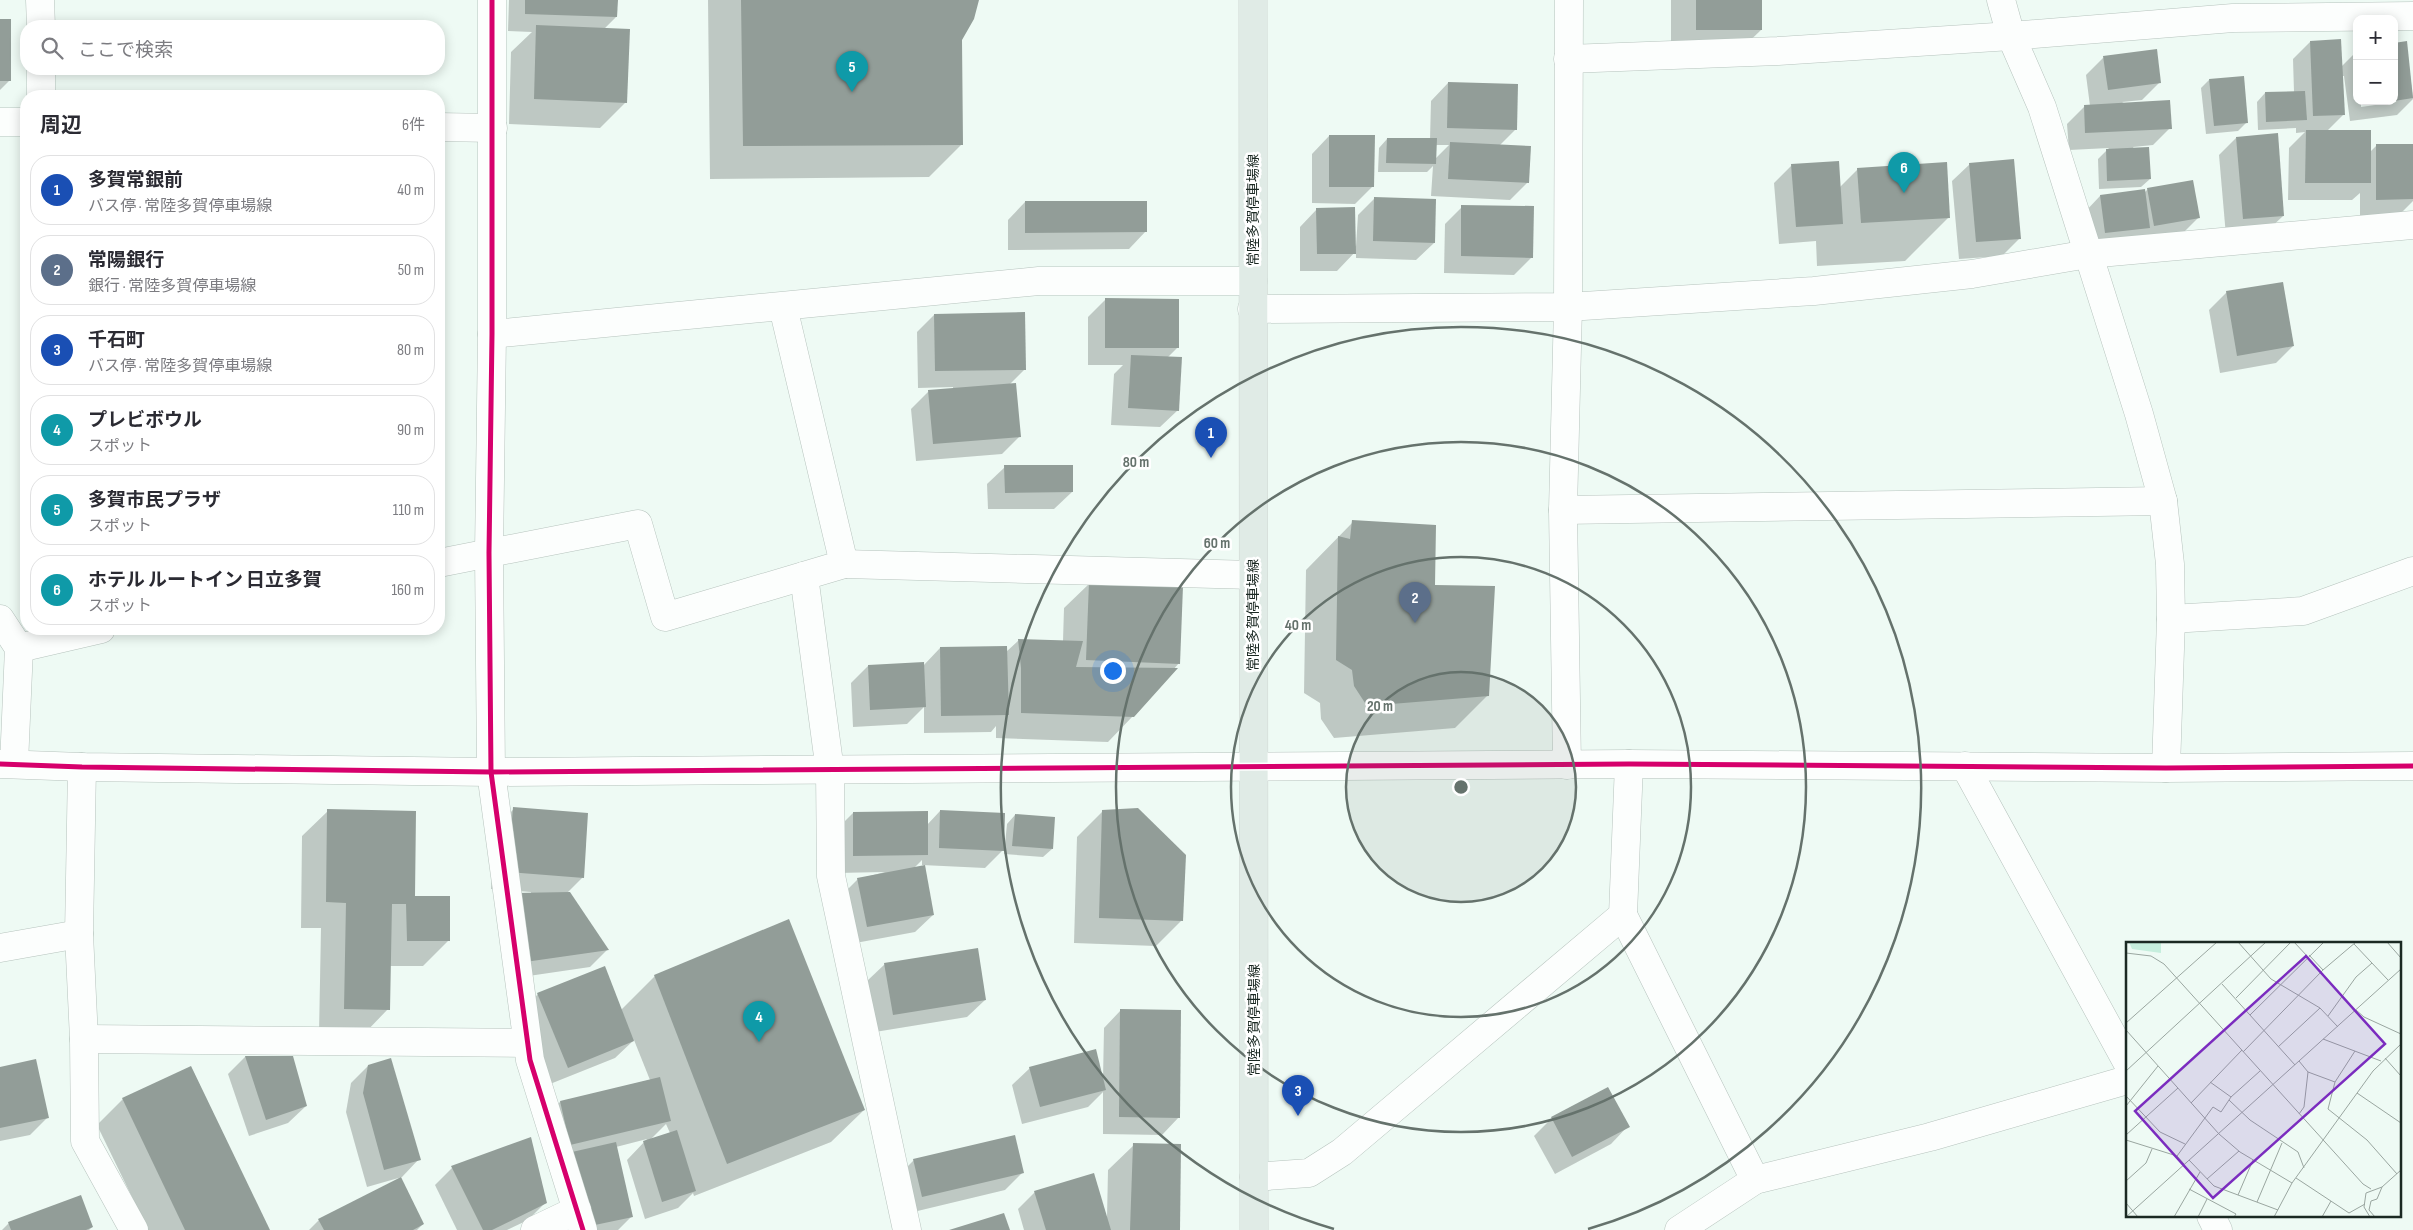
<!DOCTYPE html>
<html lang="ja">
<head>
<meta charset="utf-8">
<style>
	body { margin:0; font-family:"Sofia Sans Condensed","Noto Sans JP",sans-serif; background:#f2f2f3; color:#2b2b33 }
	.controls { position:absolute; right:15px; top:15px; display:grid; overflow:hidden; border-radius:10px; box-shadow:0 2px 12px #0003 }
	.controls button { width:45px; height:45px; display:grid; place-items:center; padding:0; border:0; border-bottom:1px solid #e1e1e2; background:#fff; color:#2b2b33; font:25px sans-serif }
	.you { position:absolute; left:1112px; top:670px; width:18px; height:18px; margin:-12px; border:4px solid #fff; border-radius:50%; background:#1a73e8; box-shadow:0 0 0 8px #1a73e833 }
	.badge { display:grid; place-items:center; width:32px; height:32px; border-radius:50%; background:#111827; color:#fff; font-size:16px; font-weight:700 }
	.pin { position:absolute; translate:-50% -41px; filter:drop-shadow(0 1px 2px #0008) }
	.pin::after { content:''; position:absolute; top:26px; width:18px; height:15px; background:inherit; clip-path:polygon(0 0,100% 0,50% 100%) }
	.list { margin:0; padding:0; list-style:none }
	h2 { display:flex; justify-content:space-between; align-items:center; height:65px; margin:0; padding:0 20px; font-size:21px }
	h2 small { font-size:16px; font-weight:400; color:#7c7c81 }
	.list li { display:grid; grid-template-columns:32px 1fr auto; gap:15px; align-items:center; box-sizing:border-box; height:70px; margin:0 10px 10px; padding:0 10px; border:1px solid #e1e1e2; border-radius:20px }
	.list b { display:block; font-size:19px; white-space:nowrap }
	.list p { margin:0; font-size:16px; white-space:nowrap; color:#7c7c81 }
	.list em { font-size:16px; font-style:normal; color:#7c7c81 }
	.icon { flex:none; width:28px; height:28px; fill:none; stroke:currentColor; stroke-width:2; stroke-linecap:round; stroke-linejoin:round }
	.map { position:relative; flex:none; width:2413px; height:1230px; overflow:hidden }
	.search { position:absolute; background:#fff; box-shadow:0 2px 12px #0003; left:20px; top:20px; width:425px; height:55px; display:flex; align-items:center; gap:12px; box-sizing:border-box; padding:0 18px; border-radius:20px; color:#7c7c81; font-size:19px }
	.panel { position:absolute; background:#fff; box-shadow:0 2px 12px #0003; left:20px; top:90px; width:425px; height:545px; border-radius:20px }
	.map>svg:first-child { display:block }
</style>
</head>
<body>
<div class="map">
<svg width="2413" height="1230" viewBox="0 0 2413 1230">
	<rect width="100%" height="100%" fill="#eefaf4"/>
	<!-- shadow -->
	<g fill="#0003" fill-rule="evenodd">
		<path d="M509,0H616V17L604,29L626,102L600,128L509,124L511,52L532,32L508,31Z"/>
		<path d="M708,0H977L960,39L962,144L929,177L710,179Z"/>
		<path d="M1671,0H1761V30L1735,55H1671Z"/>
		<path d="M0,21L10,80L0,90Z"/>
		<path d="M2310,42L2341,67L2357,51V101H2382L2361,104V107L2396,102L2406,42L2413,99L2397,115L2350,121L2344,76H2342L2344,114L2327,131L2370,152L2377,145H2413V201L2398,216L2360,217V193L2352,200H2288L2289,148L2305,132L2296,133V128L2258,130L2257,102L2265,93L2294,92L2293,59Z"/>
		<path d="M2103,58L2160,82L2142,100L2122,102L2170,128L2153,145L2133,147L2150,179L2141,187L2099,189L2098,159L2109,148L2069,150L2067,124L2084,107L2090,106L2086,75Z"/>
		<path d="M2209,80L2246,123L2238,131L2206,134L2201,88Z"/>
		<path d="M1448,83L1516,129L1499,146L1528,182L1510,200L1431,196L1433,166L1427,172H1378L1379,148L1387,139L1430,140L1431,101ZM1435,145H1449L1435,159Z"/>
		<path d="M1329,136L1373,186L1355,204L1312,203V154Z"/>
		<path d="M2236,138L2283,216L2265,233L2226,236L2219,155Z"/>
		<path d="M1970,164L2020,238L2002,256L1959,259L1952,181Z"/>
		<path d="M1792,165L1840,187L1858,169L1949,217L1905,261L1817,266L1816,241L1779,244L1774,183Z"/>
		<path d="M2148,189L2199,217L2181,235L2088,250L2083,214L2100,196L2144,193Z"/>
		<path d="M1375,198L1434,243L1416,260L1356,258V251L1337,271H1300V227L1317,209L1356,246L1358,215Z"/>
		<path d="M1025,202L1146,231L1129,249L1008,250V220Z"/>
		<path d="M1462,207L1532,257L1514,275L1444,273L1445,224Z"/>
		<path d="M2227,292L2293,346L2276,363L2220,373L2209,310Z"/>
		<path d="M1105,300L1178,347L1167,358L1178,410L1160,427L1111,425L1114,374L1123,365H1088V317Z"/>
		<path d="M934,315L1025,369L1009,385L1020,436L1002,454L916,461L911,409L928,392L953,389V387L918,388L917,332Z"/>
		<path d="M1005,467L1072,492L1054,509H988L987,484Z"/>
		<path d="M1353,522L1434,586L1488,695L1455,728L1334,738L1321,719L1320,703L1304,693L1306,570Z"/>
		<path d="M1090,583L1179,663L1133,716L1108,742L996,738V726L991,732L924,733V707L907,724L853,727L851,683L868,666H923L940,648L1006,652L1019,640L1063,641L1064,608Z"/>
		<path d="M514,809L583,877L567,893L607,950L590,967L508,979L531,894V892L491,889L496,826Z"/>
		<path d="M328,811L413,898L449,940L423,966H389L388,1009L363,1035L319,1034L321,928H301L302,836Z"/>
		<path d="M940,811L1005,844L1007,824L1015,815L1052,849L1043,857L1004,854L1005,848L985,868L922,865V860L913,869L933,915L915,932L850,944L841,896L858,879L885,872L836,873V830L853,813L927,825Z"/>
		<path d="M1103,811L1181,921L1156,946L1074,943L1077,837Z"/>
		<path d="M885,964L985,1000L967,1017L875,1032L867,981Z"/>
		<path d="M655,976L864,1110L831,1142L694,1196L693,1193L678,1208L645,1219L627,1160L647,1139L616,1147L632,1216L618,1230H570L543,1119L560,1102L650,1080L634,1040L615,1058L550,1084L521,1012L538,994L621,1010ZM666,1124L670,1133L650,1140Z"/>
		<path d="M1121,1010L1179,1117L1162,1135L1103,1134V1092L1088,1107L1022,1124L1012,1085L1030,1068L1103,1079L1104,1028Z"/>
		<path d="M245,1057L292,1058L306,1106L288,1123L249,1136L228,1074Z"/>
		<path d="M368,1066L419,1159L402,1177L367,1187L346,1112L351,1083Z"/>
		<path d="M191,1067L269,1230H148L97,1125L123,1099Z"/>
		<path d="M0,1068L48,1117L30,1135L0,1141Z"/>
		<path d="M1608,1088L1628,1126L1611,1144L1555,1174L1534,1136L1552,1118Z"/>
		<path d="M1134,1145L1179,1230H1024L1018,1209L1035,1192L1107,1218L1108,1170Z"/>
		<path d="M914,1160L1022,1173L1005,1190L905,1214L896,1178Z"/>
		<path d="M452,1168L546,1202L528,1220L507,1230H457L435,1185Z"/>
		<path d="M319,1220L423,1224L417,1230H309Z"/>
		<path d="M9,1223L92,1227L89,1230H2Z"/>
	</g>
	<!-- building -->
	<g fill="#929d98">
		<path d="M525,0H618L617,17L525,14Z"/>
		<path d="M741,0H979L974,19L962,40L963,145L743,146Z"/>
		<rect x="1696" y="0" width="66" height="30"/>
		<rect x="0" y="19" width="11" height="62"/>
		<path d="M536,25L630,29L627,103L534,99Z"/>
		<path d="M2341,39L2345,115L2313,116L2310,41Z"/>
		<path d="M2407,41L2413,98L2394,101V43Z"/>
		<path d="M2157,49L2161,83L2108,90L2103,56Z"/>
		<path d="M2244,76L2248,123L2214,126L2209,79Z"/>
		<path d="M1448,82L1518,84L1517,130L1447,128Z"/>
		<path d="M2305,91L2307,120L2266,122L2265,92Z"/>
		<path d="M2170,100L2172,129L2085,133L2084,105Z"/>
		<path d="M2367,101H2383V102L2367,105Z"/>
		<path d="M2306,130H2371V183H2305Z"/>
		<path d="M2278,133L2284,216L2243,219L2236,137Z"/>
		<path d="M1329,135H1375L1374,187H1329Z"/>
		<path d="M1387,138H1437L1436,164L1386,163Z"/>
		<path d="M1450,142L1531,146L1529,183L1448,179Z"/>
		<path d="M2376,144H2413V199L2376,200Z"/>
		<path d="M2149,147L2151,179L2107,181L2106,149Z"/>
		<path d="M2014,159L2021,239L1976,242L1969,163Z"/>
		<path d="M1839,161L1843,224L1796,227L1791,164Z"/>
		<path d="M1947,162L1950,218L1861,223L1857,168Z"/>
		<path d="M2193,180L2200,218L2154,226L2147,188Z"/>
		<path d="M2145,189L2150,228L2105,233L2100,195Z"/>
		<path d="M1374,197L1436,199L1435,243L1373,241Z"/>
		<path d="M1025,201H1147V232L1025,233Z"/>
		<path d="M1461,205L1534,206L1533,258L1461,256Z"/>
		<path d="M1355,207L1356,254H1317L1316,208Z"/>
		<path d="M2283,282L2294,346L2237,356L2226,291Z"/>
		<path d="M1105,298L1179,299V348H1105Z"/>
		<path d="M1025,312L1026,370L935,371L934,314Z"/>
		<path d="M1131,355L1182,357L1179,411L1128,408Z"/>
		<path d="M1016,383L1021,437L933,444L928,390Z"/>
		<path d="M1004,465H1073V492L1005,493Z"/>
		<path d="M1352,520L1436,525L1435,585L1495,586L1489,696L1367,706L1354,686L1352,670L1336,660L1338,536L1350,539Z"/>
		<path d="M1089,582L1183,586L1180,664L1086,660Z"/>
		<path d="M1018,639L1083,641L1076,667L1178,668L1134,717L1021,713V668Z"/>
		<path d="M1007,646L1009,715L941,716L940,647Z"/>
		<path d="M924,662L926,707L870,710L868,665Z"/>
		<path d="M513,807L588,813L584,878L508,872Z"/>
		<path d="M1138,808L1186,855L1183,921L1099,918L1102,810Z"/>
		<path d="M327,809L416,811L415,896H450V941H407L406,904H392L390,1010L344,1009L346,903L326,902Z"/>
		<path d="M940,810L1005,813L1004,851L939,848Z"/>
		<path d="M928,811V855L853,856V812Z"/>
		<path d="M1015,814L1055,817L1053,849L1012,846Z"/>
		<path d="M925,865L934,915L867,927L857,878Z"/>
		<path d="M570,892L609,950L525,962L514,893Z"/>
		<path d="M789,919L865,1110L727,1164L654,975Z"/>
		<path d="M978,948L986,1000L893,1015L884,963Z"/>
		<path d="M605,966L634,1041L568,1068L537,993Z"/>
		<path d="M1120,1009L1181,1010L1180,1118L1119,1117Z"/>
		<path d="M1096,1049L1106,1090L1040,1107L1029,1067Z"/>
		<path d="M245,1056H293L307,1106L266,1120Z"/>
		<path d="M391,1058L421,1160L384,1170L363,1093L368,1065Z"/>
		<path d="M36,1059L49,1118L0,1128V1067Z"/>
		<path d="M191,1066L270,1230H185L122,1098Z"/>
		<path d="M660,1077L671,1121L570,1145L560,1101Z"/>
		<path d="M1608,1087L1630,1127L1572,1157L1551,1117Z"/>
		<path d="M677,1130L696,1191L662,1202L643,1141Z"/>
		<path d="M1015,1135L1024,1173L922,1197L913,1159Z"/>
		<path d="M531,1137L547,1203L492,1230H483L451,1166Z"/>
		<path d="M616,1142L633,1217L590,1226L572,1152Z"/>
		<path d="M1133,1143L1181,1144L1180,1230H1130Z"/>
		<path d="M1094,1173L1111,1230H1046L1034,1191Z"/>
		<path d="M401,1177L424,1224L413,1230H324L318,1219Z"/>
		<path d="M81,1195L93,1227L86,1230H11L8,1222Z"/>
		<path d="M1004,1213L1010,1230H949Z"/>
	</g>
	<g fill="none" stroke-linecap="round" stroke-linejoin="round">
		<!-- minor casing -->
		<g stroke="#b6c3bd" stroke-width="29">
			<g id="minor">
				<path d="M40,0L41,26"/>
				<path d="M492,0V334L489,553L491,772L530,1060L583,1230"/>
				<path d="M2001,0L2011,36L2042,107L2139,414L2163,501L2170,564L2171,619L2166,768"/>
				<path d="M1568,59L1778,51L2011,36L2233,18L2413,16"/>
				<path d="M41,69V96"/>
				<path d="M0,122H26"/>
				<path d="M439,127L493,128"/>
				<path d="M1252,309L1568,307L1814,291L1972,274L2088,254L2413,225"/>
				<path d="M492,334L1039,281H1253"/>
				<path d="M1563,510L2163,501"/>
				<path d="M439,563L638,524L665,617L844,564L783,307"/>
				<path d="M844,564L1253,575"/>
				<path d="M804,576L830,771L831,876L907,1230"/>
				<path d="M0,619L19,648L14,764"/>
				<path d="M2171,619L2303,611L2413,571"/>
				<path d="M19,648L101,629"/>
				<path d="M0,764L82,767L491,772L1629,764L2166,768L2413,766"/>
				<path d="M1567,765L1563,510L1568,307L1569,0"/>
				<path d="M1965,766L2127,1062"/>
				<path d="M82,767L79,934L84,1039L85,1141L134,1230"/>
				<path d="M1623,915L1755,1180"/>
				<path d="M0,948L79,934"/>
				<path d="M84,1039L527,1043"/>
				<path d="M1254,1177L1309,1173L1342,1152L1623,915L1629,764"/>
				<path d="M2211,1216L2218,1230"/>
				<path d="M535,1230L577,1210"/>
				<path d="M1679,1230L1755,1180L1930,1137L2127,1080"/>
			</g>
		</g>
		<!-- major casing -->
		<g stroke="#cfd7d3" stroke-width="29">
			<path id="major" d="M1253,0L1254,1230"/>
		</g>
		<!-- minor -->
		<use href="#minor" stroke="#fcfefd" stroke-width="28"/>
		<!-- major -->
		<use href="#major" stroke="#e0ebe6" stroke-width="28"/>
		<!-- cycleway casing -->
		<g stroke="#fff" stroke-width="8">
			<g id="cycleway">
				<path d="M492,0V334L489,553L491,772L530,1060L583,1230"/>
				<path d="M0,764L82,767L491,772L1629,764L2166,768L2413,766"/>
			</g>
		</g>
		<!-- cycleway -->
		<use href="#cycleway" stroke="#d6006c" stroke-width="5"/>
	</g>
	<!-- distance rings -->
	<circle cx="1461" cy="787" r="115" fill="#65726c" fill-opacity=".12"/>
	<g fill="none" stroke="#65726c" stroke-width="2.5">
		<circle cx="1461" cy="787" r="115"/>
		<circle cx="1461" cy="787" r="230"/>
		<circle cx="1461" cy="787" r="345"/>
		<path d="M1334 1229A460 460 0 1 1 1588 1229"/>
	</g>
	<g text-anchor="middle" stroke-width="5" stroke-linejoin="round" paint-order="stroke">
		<!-- street labels -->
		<g font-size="14" fill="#1b2923" stroke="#fff">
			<text transform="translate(1253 210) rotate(-90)" y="5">常陸多賀停車場線</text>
			<text transform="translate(1253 615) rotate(-90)" y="5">常陸多賀停車場線</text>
			<text transform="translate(1254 1020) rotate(-90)" y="5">常陸多賀停車場線</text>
		</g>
	</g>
	<!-- overview -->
	<g transform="translate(2126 942)">
		<rect width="275" height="275" fill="#eefaf4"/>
		<path d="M3,0H35V11L6,7Z" fill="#c6eedd"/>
		<path fill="none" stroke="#9aa6a0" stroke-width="1" d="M112,0L145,37L194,66L212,85M168,0L182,15M261,0L275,16M228,2L262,38M0,11L25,14L38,22L237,242L245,247M183,13L197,28M96,42L169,123M110,56L165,0M230,68L238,75L275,92M124,73L198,0M202,74L230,35L246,21M0,81L91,0M0,88L93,192L114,210L166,241M197,97L255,119M152,105L194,66M229,109L209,140L202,167L241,198L271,232M117,110L197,28L230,0M259,116L275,134M0,129L140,0M182,130L209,140M231,151L275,181M0,154L34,190L59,202M105,155L134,129M103,158L124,178L172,210L178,226M65,161L116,108M0,164L32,124M173,172L178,165L182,130L173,119M0,193L52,146M0,198L51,214L58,222M51,214L87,165L95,170L105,155L84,140M63,218L88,244L152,268M170,236L223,271L239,262M81,237L113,209M0,239L20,221L26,207M63,247L110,272L108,275M112,253L127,218M245,259L251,257L256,245L275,228M245,259L243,268L249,275M131,260L156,201M0,261L12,275M0,275L275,27M48,275L74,230M72,275L81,257M148,275L166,241L247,129L275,102M196,275L205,259M244,275L238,265L240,251L256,245"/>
		<path fill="#7b2cbf" fill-opacity="0.15" stroke="#7b2cbf" stroke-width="2.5" d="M180,14L259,102L87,256L9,169Z"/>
		<rect width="275" height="275" fill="none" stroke="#1b2923" stroke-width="2.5"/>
	</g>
	<circle cx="1461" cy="787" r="8" fill="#65726c" stroke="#fff" stroke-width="2.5"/>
	<g font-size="15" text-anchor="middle" font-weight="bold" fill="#65726c" stroke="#fff" stroke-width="5" stroke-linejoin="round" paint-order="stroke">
		<text x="1136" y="467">80 m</text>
		<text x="1217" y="548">60 m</text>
		<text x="1298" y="630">40 m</text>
		<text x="1380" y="711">20 m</text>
	</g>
</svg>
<div class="controls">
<button>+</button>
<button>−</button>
</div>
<div class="you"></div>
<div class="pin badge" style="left:1211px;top:458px;background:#1a4fb4">1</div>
<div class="pin badge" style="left:1415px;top:623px;background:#5c6f8a">2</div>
<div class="pin badge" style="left:1298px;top:1116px;background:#1a4fb4">3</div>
<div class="pin badge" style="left:759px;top:1042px;background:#0f9aa8">4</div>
<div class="pin badge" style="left:852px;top:92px;background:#0f9aa8">5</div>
<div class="pin badge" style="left:1904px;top:193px;background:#0f9aa8">6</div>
<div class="search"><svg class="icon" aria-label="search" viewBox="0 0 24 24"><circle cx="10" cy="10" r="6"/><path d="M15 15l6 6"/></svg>ここで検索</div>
<section class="panel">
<h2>周辺<small>6件</small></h2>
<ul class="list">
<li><span class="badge" style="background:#1a4fb4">1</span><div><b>多賀常銀前</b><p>バス停 · 常陸多賀停車場線</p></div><em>40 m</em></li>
<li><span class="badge" style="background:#5c6f8a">2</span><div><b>常陽銀行</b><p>銀行 · 常陸多賀停車場線</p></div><em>50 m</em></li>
<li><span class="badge" style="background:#1a4fb4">3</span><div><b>千石町</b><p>バス停 · 常陸多賀停車場線</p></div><em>80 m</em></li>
<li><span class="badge" style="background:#0f9aa8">4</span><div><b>プレビボウル</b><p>スポット</p></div><em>90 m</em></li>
<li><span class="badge" style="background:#0f9aa8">5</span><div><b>多賀市民プラザ</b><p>スポット</p></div><em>110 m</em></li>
<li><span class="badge" style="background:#0f9aa8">6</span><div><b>ホテル ルートイン 日立多賀</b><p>スポット</p></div><em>160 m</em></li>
</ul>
</section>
</div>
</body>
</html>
